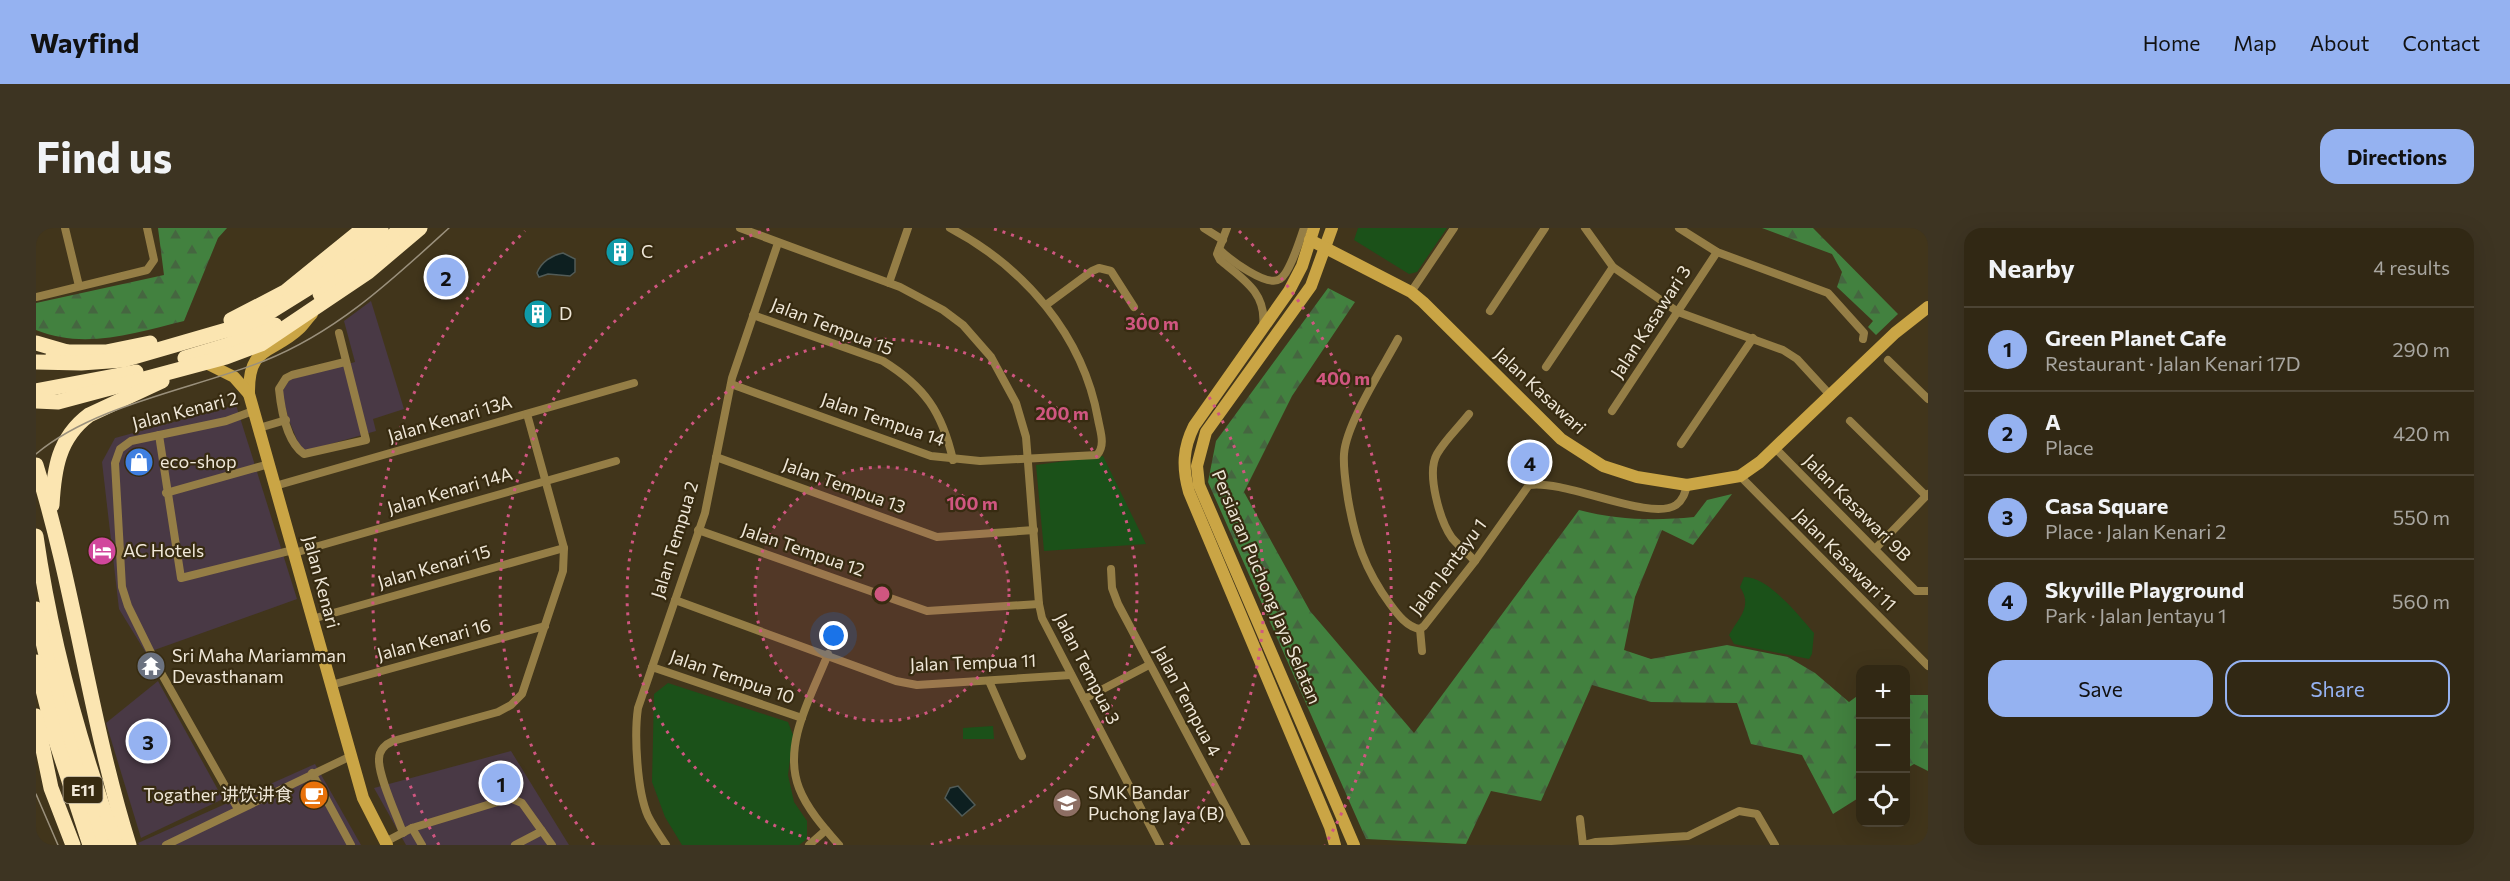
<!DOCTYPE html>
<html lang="en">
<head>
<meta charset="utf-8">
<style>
	body { margin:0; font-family:Commissioner,"Noto Sans SC",sans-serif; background:#3d3422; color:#f1f3f6 }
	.controls { position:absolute; right:18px; bottom:18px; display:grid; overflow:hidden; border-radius:12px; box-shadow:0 6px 24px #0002 }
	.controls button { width:54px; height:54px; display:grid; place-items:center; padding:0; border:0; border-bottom:2px solid #4c4434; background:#312814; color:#f1f3f6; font:30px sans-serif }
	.you { position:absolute; left:798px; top:408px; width:21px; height:21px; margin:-15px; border:4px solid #fff; border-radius:50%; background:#1a73e8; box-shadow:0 0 0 9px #1a73e833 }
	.badge { display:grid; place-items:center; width:39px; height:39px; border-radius:50%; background:#95b2f1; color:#111; font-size:20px; font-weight:700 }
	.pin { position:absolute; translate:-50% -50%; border:3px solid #fff; box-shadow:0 2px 6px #0006 }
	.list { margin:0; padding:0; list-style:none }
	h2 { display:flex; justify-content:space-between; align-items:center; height:78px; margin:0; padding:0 24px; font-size:26px }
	h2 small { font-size:20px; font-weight:400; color:#a8a6a0 }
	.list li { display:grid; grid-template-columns:39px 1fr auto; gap:18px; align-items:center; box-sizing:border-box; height:84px; padding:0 24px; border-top:2px solid #4c4434 }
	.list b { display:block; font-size:22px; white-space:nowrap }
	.list p { margin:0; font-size:20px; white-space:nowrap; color:#a8a6a0 }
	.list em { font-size:20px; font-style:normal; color:#a8a6a0 }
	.actions { display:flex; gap:12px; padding:18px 24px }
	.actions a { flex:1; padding:14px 0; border:2px solid #95b2f1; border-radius:18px; text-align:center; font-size:21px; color:#95b2f1 }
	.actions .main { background:#95b2f1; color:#111 }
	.icon { flex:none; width:33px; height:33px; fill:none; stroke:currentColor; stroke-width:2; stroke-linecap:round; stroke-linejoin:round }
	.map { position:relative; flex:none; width:1892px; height:617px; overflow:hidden; border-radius:18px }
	header { display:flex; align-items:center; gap:36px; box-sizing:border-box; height:84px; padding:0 30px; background:#95b2f1; color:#111 }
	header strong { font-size:28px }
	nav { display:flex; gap:33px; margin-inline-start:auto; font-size:21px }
	.intro { display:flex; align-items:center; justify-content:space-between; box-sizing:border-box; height:144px; padding:0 36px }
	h1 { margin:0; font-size:42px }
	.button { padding:15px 27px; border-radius:18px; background:#95b2f1; color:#111; font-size:21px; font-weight:700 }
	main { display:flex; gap:36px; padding:0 36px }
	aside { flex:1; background:#312814; border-radius:18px; box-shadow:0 6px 24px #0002 }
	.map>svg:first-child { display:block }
</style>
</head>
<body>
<header>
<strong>Wayfind</strong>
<nav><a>Home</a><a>Map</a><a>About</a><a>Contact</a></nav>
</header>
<div class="intro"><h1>Find us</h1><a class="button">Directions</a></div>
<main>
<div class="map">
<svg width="1892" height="617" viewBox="0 0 1892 617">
	<defs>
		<pattern id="forest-firs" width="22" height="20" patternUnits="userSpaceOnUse" patternTransform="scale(1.5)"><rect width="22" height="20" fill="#42813f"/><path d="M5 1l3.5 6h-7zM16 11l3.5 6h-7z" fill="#456640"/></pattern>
	</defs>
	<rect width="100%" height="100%" fill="#41351b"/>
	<!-- commercial -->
	<g fill="#493945">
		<path d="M335,73L368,181L337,191L340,203L270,223L264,219L254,195L246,169L247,162L254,151L319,134L308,93Z"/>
		<path d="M200,177L261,371L110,425L83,381L66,234L79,210Z"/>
		<path d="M122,453L187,571L105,610L70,495Z"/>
		<path d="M475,523L533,617H370L338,560Z"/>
		<path d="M279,536L325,617H103L102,615Z"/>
	</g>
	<!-- forest -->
	<g fill="url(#forest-firs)">
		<path d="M122,0H191L182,10L148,93C99,105 49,122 0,102V75L128,47Z"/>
		<path d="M1726,0H1777L1862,86L1840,107L1832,99L1837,93L1801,59L1806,44L1796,26Z"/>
		<path d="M1292,60L1319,74L1256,168L1208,264L1274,383L1378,505L1543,282C1581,292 1619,293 1658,289L1671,272L1696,266L1657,317L1626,302L1599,369L1588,422L1615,431L1691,417L1752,429L1779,445L1813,474L1824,466V569L1797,586L1766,527L1715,516L1701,475L1615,474L1556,457L1505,573L1455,563L1430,616L1330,611L1172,254L1180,213Z"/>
		<path d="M1870,467H1892V543L1878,536L1870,541Z"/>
	</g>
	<!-- park -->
	<g fill="#1b5119">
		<path d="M1322,0H1411L1381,44L1373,46L1318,12Z"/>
		<path d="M1489,223L1506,236L1498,246L1482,233Z"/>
		<path d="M1067,228L1110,316L1008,323L1000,237Z"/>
		<path d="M1708,349C1732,348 1763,388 1778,405L1776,426L1773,431L1698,416L1693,407C1703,389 1717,379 1704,359Z"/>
		<path d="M632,455L752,494L757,507L752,547L758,574L771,593V611L763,617H646L629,589L616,554L618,466Z"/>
		<path d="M957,498L958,511H927V500Z"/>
	</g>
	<!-- water -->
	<g fill="#0d1f20" stroke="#515b57" stroke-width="1.5">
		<path d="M527,25L539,31V44L534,48L512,46L503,49L501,45C505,34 516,27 527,25Z"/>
		<path d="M922,558L939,577L926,588L909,570L914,560Z"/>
	</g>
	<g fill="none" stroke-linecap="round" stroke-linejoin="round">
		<!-- street -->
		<g stroke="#957e46" stroke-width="8">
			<path d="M29,0L43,58"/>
			<path d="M704,0L864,59L907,82L927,97L955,129L980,175L990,209L1003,376L1006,390L1124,617"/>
			<path d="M1168,0L1187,12"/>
			<path d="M1191,0L1181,26L1184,32C1207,51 1231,65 1227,98"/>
			<path d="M1549,0L1577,39L1642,84L1747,122L1761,131L1795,168"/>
			<path d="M1643,0L1681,24L1792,65L1828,105L1827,111"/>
			<path d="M1183,21C1193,31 1231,60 1244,51C1254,45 1264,11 1268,0"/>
			<path d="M853,55L872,0"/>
			<path d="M1375,64L1418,0"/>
			<path d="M0,69L111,42L118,32L111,0"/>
			<path d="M1010,77L1056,43L1063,40L1075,43L1098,79"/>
			<path d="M1454,83L1509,0"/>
			<path d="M717,87L847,133C889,159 906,184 917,232"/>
			<path d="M303,105L330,212L268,226C251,214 245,181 243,161L250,150L256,147L309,134"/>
			<path d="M1362,111C1347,139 1310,196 1308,226C1307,241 1310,257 1312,271C1319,312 1329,342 1354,376C1362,387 1371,399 1384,401L1388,398L1439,333L1493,257C1529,251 1614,294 1640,277C1647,272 1649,265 1651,257"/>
			<path d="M1852,132L1892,171"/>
			<path d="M1510,139L1577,39"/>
			<path d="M695,156L895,228L944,233L1061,227C1070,217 1064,203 1062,191C1047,107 988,39 914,0"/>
			<path d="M1576,183L1681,24"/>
			<path d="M1433,186C1423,199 1409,212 1401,226C1390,245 1404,293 1416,310C1423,318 1432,326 1439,333"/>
			<path d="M1814,193L1890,268"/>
			<path d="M223,200L250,192"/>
			<path d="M123,207L145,350L257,322"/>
			<path d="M1645,216L1717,110"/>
			<path d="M1739,220L1880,363H1892"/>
			<path d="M680,229L901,309L998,302"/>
			<path d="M1704,248L1892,438"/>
			<path d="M239,258L598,155"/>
			<path d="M130,265L233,236"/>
			<path d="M662,302L891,383L1003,376"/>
			<path d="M1839,321L1892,266"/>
			<path d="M258,325L580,233"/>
			<path d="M1075,341L1076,360L1082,376L1210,617"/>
			<path d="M639,372L860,453L881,457L1035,447"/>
			<path d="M276,391L528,320"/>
			<path d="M1384,401L1386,423"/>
			<path d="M792,426C776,467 746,516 763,560C771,581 789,601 803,617"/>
			<path d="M616,439L766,490"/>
			<path d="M953,453L986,528"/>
			<path d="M295,457L509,398"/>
			<path d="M1048,471L1113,437"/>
			<path d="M276,545L315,617"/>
			<path d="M202,581L124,443L92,378L86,359L79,235L84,221L95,213L190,193L217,183"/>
			<path d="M1544,591L1547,617"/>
			<path d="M376,600L386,617"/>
			<path d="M367,605C361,588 342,548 343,531C343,522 350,516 357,513L462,484L475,477L486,466L527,343L528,320L491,186"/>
			<path d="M349,614L376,600L474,570L486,575L516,617"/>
			<path d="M130,617L315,528"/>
			<path d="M479,617L506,603"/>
			<path d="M630,617C624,608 617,598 612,588C601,563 598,507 602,480L669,285L696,150L742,15"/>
			<path d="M773,617L790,602"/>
			<path d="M1548,617L1560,614L1652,608L1703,583L1721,586L1739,617"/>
		</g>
		<!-- secondary -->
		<g stroke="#caa545" stroke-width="12">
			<path d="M1278,0L1266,38L1253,63L1158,198C1147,220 1146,239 1153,264L1294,599L1299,617"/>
			<path d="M1296,0L1275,58L1170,204L1161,238L1163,257L1318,617"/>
			<path d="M1274,12L1375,64L1387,74L1525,211L1567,238L1601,249L1651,257L1704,248L1724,234L1859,105L1892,79"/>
			<path d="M276,86C272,90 268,96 264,100C236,127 212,116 213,166L327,570L351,617"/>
			<path d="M170,135L198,149L213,166"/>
		</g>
		<!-- highway -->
		<g stroke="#fbe5b1" stroke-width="15">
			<path d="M284,66L366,0"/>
			<path d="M195,92L249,64L328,0"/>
			<path d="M0,115L31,124"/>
			<path d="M17,128L31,124H70L114,115"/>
			<path d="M149,130L192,117L239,97"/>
			<path d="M0,134L45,135L87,132L201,99L226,89L271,61L345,0"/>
			<path d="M0,163L100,144"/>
			<path d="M0,173L22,174L190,129L225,116L332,44L384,0"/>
			<path d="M0,237C39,362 54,493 93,617"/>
			<path d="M16,277C18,242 22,210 53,187L126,153"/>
			<path d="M0,308C15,413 44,517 80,617"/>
			<path d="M0,381C16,461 38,540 66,617"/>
			<path d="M0,434L19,510L54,617"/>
			<path d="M0,488L15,560L37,617"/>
		</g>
		<!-- tram -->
		<g stroke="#9a907c" stroke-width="1.5">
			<path d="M0,226C58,177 157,161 228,133C301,104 356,52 413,0"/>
			<path d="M0,566L22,617"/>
		</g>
	</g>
	<!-- distance rings -->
	<circle cx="846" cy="366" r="127" fill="#d05680" fill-opacity=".12"/>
	<g fill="none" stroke="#d05680" stroke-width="3" stroke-dasharray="3 6">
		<circle cx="846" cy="366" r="127"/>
		<path d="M800 617A255 255 0 1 1 892 617"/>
		<path d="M558 617A382 382 0 0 1 734 1M958 1A382 382 0 0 1 1134 617"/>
		<path d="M403 617A509 509 0 0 1 489 3M1203 3A509 509 0 0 1 1289 617"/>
	</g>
	<!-- icons -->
	<defs>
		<g id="building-disc" transform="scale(1.5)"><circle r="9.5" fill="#0f9aa8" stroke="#372b11"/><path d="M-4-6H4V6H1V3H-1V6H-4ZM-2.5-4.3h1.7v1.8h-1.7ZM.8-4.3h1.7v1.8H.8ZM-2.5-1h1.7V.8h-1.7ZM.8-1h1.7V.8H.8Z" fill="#fff"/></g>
		<g id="shop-disc" transform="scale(1.5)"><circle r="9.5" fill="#3f7fe0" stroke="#372b11"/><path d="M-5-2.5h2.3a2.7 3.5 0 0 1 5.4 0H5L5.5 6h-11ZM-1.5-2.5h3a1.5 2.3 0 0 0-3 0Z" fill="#fff"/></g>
		<g id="hotel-disc" transform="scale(1.5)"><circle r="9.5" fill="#d1479c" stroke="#372b11"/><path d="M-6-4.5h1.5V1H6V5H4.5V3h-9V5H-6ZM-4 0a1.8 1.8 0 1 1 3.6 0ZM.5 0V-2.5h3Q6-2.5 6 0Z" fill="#fff"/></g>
		<g id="temple-disc" transform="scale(1.5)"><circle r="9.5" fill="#6b7280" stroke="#372b11"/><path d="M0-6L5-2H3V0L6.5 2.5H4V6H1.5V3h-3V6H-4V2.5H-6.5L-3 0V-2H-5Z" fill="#fff"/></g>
		<g id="cafe-disc" transform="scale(1.5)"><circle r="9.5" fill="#e8710a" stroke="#372b11"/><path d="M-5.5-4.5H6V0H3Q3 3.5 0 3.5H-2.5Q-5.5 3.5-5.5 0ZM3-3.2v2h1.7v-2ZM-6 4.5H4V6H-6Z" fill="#fff"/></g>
		<g id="school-disc" transform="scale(1.5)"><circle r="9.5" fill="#8d6e63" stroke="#372b11"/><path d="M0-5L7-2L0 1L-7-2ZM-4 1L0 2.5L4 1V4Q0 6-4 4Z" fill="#fff"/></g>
	</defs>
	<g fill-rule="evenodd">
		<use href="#building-disc" x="584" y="24"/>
		<use href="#building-disc" x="502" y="86"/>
		<use href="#shop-disc" x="103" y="234"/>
		<use href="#hotel-disc" x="66" y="323"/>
		<use href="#temple-disc" x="115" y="438"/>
		<use href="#cafe-disc" x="278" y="567"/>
		<use href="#school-disc" x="1031" y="575"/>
	</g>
	<g text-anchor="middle" stroke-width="4.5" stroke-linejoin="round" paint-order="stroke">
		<!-- shield labels -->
		<rect fill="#372b11" stroke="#b8af9c" stroke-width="1.5" x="27.5" y="549" width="39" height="26" rx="4.5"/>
		<g font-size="16" font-weight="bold" fill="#efe7d8">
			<text x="47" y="568">E11</text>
		</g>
		<!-- poi labels -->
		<g font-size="18" fill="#efe7d8" stroke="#372b11" text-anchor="start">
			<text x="605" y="30">C</text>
			<text x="523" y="92">D</text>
			<text x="124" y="240">eco-shop</text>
			<text x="87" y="329">AC Hotels</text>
			<text x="136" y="434">Sri Maha Mariamman<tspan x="136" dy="21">Devasthanam</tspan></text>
			<text x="1052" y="571">SMK Bandar<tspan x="1052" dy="21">Puchong Jaya (B)</tspan></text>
			<text x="257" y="573" text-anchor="end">Togather 讲饮讲食</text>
		</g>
		<!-- street labels -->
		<g font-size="18" fill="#efe7d8" stroke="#372b11">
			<text transform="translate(1615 94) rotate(-57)" y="6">Jalan Kasawari 3</text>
			<text transform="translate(796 99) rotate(21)" y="6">Jalan Tempua 15</text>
			<text transform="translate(1504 163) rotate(43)" y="6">Jalan Kasawari</text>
			<text transform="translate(149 183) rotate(-14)" y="6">Jalan Kenari 2</text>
			<text transform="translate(414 191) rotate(-16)" y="6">Jalan Kenari 13A</text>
			<text transform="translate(847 192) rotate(19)" y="6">Jalan Tempua 14</text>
			<text transform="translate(808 258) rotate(20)" y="6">Jalan Tempua 13</text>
			<text transform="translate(414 263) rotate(-16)" y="6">Jalan Kenari 14A</text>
			<text transform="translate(1821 280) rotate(45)" y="6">Jalan Kasawari 9B</text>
			<text transform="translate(639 312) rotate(-73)" y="6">Jalan Tempua 2</text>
			<text transform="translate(767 322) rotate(19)" y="6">Jalan Tempua 12</text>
			<text transform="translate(1809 332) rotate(45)" y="6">Jalan Kasawari 11</text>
			<text transform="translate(398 339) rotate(-16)" y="6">Jalan Kenari 15</text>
			<text transform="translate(1412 339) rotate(-53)" y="6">Jalan Jentayu 1</text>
			<text transform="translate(285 354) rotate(75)" y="6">Jalan Kenari</text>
			<text transform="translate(1230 359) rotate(67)" y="6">Persiaran Puchong Jaya Selatan</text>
			<text transform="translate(398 412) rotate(-15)" y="6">Jalan Kenari 16</text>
			<text transform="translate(937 435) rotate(-2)" y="6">Jalan Tempua 11</text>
			<text transform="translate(1051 441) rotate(63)" y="6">Jalan Tempua 3</text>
			<text transform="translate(696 449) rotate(19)" y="6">Jalan Tempua 10</text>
			<text transform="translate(1151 473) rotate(62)" y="6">Jalan Tempua 4</text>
		</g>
	</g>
	<circle cx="846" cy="366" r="9" fill="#d05680" stroke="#372b11" stroke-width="3"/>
	<g font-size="18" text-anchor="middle" font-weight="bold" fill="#d05680" stroke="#372b11" stroke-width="4.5" stroke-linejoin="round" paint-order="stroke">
		<text x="1116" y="102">300 m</text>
		<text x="1307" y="157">400 m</text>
		<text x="1026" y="192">200 m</text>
		<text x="936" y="282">100 m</text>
	</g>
</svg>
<div class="controls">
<button>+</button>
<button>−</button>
<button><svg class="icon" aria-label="locate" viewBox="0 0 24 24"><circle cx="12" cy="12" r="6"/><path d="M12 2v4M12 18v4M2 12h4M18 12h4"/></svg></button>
</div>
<div class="you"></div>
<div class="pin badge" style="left:465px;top:555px">1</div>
<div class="pin badge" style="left:410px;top:49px">2</div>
<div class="pin badge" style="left:112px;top:513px">3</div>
<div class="pin badge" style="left:1494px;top:234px">4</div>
</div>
<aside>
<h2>Nearby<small>4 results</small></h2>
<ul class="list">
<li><span class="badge">1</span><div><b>Green Planet Cafe</b><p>Restaurant · Jalan Kenari 17D</p></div><em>290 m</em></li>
<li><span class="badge">2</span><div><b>A</b><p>Place</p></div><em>420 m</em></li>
<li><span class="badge">3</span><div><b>Casa Square</b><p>Place · Jalan Kenari 2</p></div><em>550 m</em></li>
<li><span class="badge">4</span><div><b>Skyville Playground</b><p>Park · Jalan Jentayu 1</p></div><em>560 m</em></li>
</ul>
<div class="actions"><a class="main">Save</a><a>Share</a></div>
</aside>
</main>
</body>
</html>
